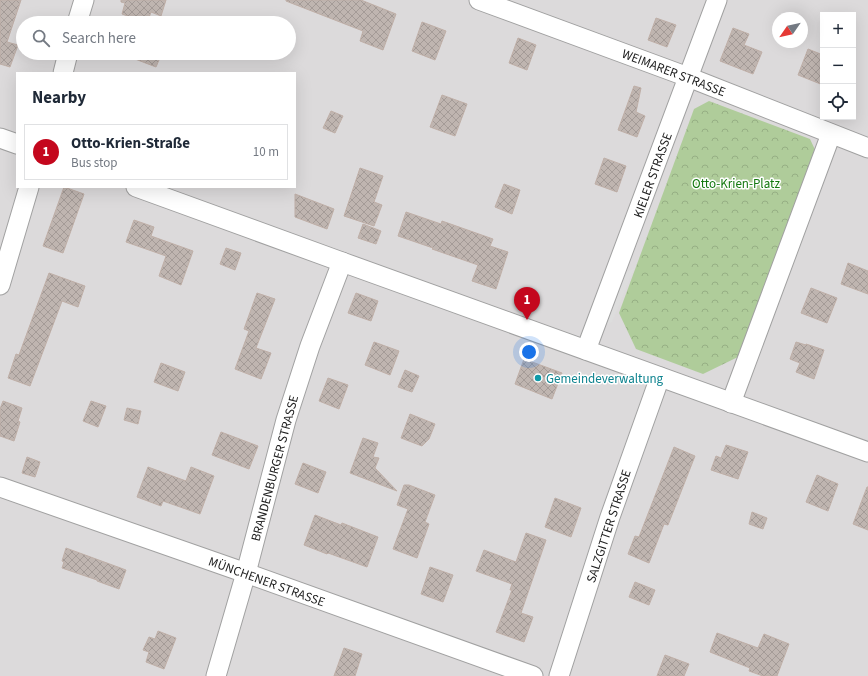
<!DOCTYPE html>
<html lang="en">
<head>
<meta charset="utf-8">
<style>
	body { margin:0; font-family:"Source Sans 3",sans-serif; background:#f2f2f3; color:#1f2937 }
	.controls { position:absolute; right:12px; top:12px; display:grid; overflow:hidden; border-radius:0px; box-shadow:0 4px 16px #0002 }
	.controls button { width:36px; height:36px; display:grid; place-items:center; padding:0; border:0; border-bottom:1px solid #e0e1e3; background:#fff; color:#1f2937; font:20px sans-serif }
	.compass { position:absolute; left:772px; top:12px; width:36px; height:36px; border-radius:50%; background:#fff; box-shadow:0 4px 16px #0002; rotate:236deg }
	.you { position:absolute; left:529px; top:352px; width:14px; height:14px; margin:-10px; border:3px solid #fff; border-radius:50%; background:#1a73e8; box-shadow:0 0 0 6px #1a73e833 }
	.badge { display:grid; place-items:center; width:26px; height:26px; border-radius:50%; background:#c4071d; color:#fff; font-size:13px; font-weight:700 }
	.pin { position:absolute; translate:-50% -33px; filter:drop-shadow(0 1px 2px #0008) }
	.pin::after { content:''; position:absolute; top:21px; width:14px; height:12px; background:inherit; clip-path:polygon(0 0,100% 0,50% 100%) }
	.list { margin:0; padding:0; list-style:none }
	h2 { display:flex; justify-content:space-between; align-items:center; height:52px; margin:0; padding:0 16px; font-size:17px }
	h2 small { font-size:13px; font-weight:400; color:#747a83 }
	.list li { display:grid; grid-template-columns:26px 1fr auto; gap:12px; align-items:center; box-sizing:border-box; height:56px; margin:0 8px 8px; padding:0 8px; border:1px solid #e0e1e3; border-radius:0px }
	.list b { display:block; font-size:15px; white-space:nowrap }
	.list p { margin:0; font-size:13px; white-space:nowrap; color:#747a83 }
	.list em { font-size:13px; font-style:normal; color:#747a83 }
	.icon { flex:none; width:22px; height:22px; fill:none; stroke:currentColor; stroke-width:2; stroke-linecap:round; stroke-linejoin:round }
	.map { position:relative; flex:none; width:868px; height:676px; overflow:hidden }
	.search { position:absolute; background:#fff; box-shadow:0 4px 16px #0002; left:16px; top:16px; width:280px; height:44px; display:flex; align-items:center; gap:10px; box-sizing:border-box; padding:0 14px; border-radius:22px; color:#747a83; font-size:15px }
	.panel { position:absolute; background:#fff; box-shadow:0 4px 16px #0002; left:16px; top:72px; width:280px; height:116px; border-radius:0px }
	.map>svg:first-child { display:block }
</style>
</head>
<body>
<div class="map">
<svg width="868" height="676" viewBox="0 0 868 676">
	<defs>
		<pattern id="forest-crowns" width="20" height="18" patternUnits="userSpaceOnUse"><rect width="20" height="18" fill="#afcc9a"/><path d="M2 6a3 3 0 1 1 6 0M12 15a3 3 0 1 1 6 0" fill="none" stroke="#96af84"/></pattern>
		<pattern id="building-cross-hatch" width="8" height="8" patternUnits="userSpaceOnUse"><rect width="8" height="8" fill="#bfb5b0"/><path d="M0 0l8 8M0 8l8-8" fill="none" stroke="#a49b97"/></pattern>
	</defs>
	<rect width="100%" height="100%" fill="#eee9e4"/>
	<!-- residential -->
	<path fill="#dcdadb" fill-rule="evenodd" d="M0,0H868V676H0ZM823,15H853V117H823ZM778,18H802V42H778ZM23,23H289V53H23ZM17,73H295V187H17Z"/>
	<!-- forest -->
	<path fill="url(#forest-crowns)" d="M709,101L810,139L817,154L740,356L703,374L636,349L619,313L694,109Z"/>
	<!-- parking -->
	<path fill="#ddd" d="M634,269L612,322L600,327L622,273Z"/>
	<!-- building -->
	<g fill="url(#building-cross-hatch)" stroke="#bfafa7">
		<path d="M0,0H21L7,42L18,45L10,67L0,64Z"/>
		<path d="M121,0H166L161,16L151,12L147,23L122,14L125,3L121,2Z"/>
		<path d="M286,0H361L396,14L383,50L360,41L363,31L286,1Z"/>
		<path d="M656,18L676,25L667,47L648,40Z"/>
		<path d="M422,22L446,31L435,60L412,51Z"/>
		<path d="M733,28L749,34L744,45L762,52L753,74L720,61Z"/>
		<path d="M518,38L536,45L527,70L509,63Z"/>
		<path d="M808,49L823,55V85L798,75Z"/>
		<path d="M122,53H162L156,67L122,54Z"/>
		<path d="M634,86L641,88L636,112L645,116L637,137L618,130Z"/>
		<path d="M442,95L467,104L455,136L430,127Z"/>
		<path d="M331,111L343,116L335,133L323,128Z"/>
		<path d="M604,158L626,166L617,192L595,184Z"/>
		<path d="M360,168L383,176L374,202L382,205L374,226L344,216Z"/>
		<path d="M504,184L520,190L512,214L495,207Z"/>
		<path d="M64,187L84,194L63,253L43,246Z"/>
		<path d="M295,194L334,209L327,229L295,217Z"/>
		<path d="M406,212L441,224L442,221L493,239L490,246L508,252L496,289L472,281L478,265L432,249L433,248L398,236Z"/>
		<path d="M134,220L154,227L151,236L193,251L181,285L159,276L166,256L126,242Z"/>
		<path d="M363,224L381,231L376,244L358,238Z"/>
		<path d="M226,248L241,253L235,270L220,264Z"/>
		<path d="M848,263L868,271V294L841,284Z"/>
		<path d="M49,273L85,286L78,307L62,301L30,386L8,378L16,354L19,355Z"/>
		<path d="M811,288L837,298L827,323L801,313Z"/>
		<path d="M257,293L275,299L256,348L271,353L261,379L235,369L249,331L244,329Z"/>
		<path d="M356,293L378,301L371,321L348,313Z"/>
		<path d="M374,342L399,351L390,375L365,365Z"/>
		<path d="M796,342L806,345V344L824,350L814,379L796,372L800,363L790,359Z"/>
		<path d="M524,359L562,373L552,399L515,384Z"/>
		<path d="M161,363L185,372L178,391L154,382Z"/>
		<path d="M405,370L419,376L412,392L398,387Z"/>
		<path d="M328,378L348,385L339,409L319,401Z"/>
		<path d="M3,401L22,408L18,421L20,422L14,441L0,436V409Z"/>
		<path d="M91,401L106,406L98,427L83,421Z"/>
		<path d="M127,408L141,411L138,424L124,420Z"/>
		<path d="M410,414L435,424L429,439L422,446L401,438Z"/>
		<path d="M221,432L258,446L249,469L212,455Z"/>
		<path d="M363,438L378,443L373,457L379,458L375,468L397,491L350,473Z"/>
		<path d="M726,445L748,452L738,479L711,470L716,456L721,458Z"/>
		<path d="M674,447L695,456L668,525L664,524L649,563L628,554L635,536L639,537Z"/>
		<path d="M27,457L40,462L35,477L22,473Z"/>
		<path d="M303,463L326,472L318,493L295,484Z"/>
		<path d="M148,467L186,481L191,467L214,476L200,514L163,501L161,506L137,497Z"/>
		<path d="M817,475L838,484L828,511L806,502Z"/>
		<path d="M404,485H409L435,495L425,522L429,524L417,558L393,549L408,509L397,505Z"/>
		<path d="M867,487H868V530L853,524Z"/>
		<path d="M555,498L581,508L571,537L545,527Z"/>
		<path d="M752,512L767,518L763,529L749,524Z"/>
		<path d="M315,515L341,525L342,523L378,537L367,567L328,553L327,554L304,545Z"/>
		<path d="M526,533L546,540L521,613L533,617L524,642L496,632L512,590H510L512,584L476,571L484,550L516,562Z"/>
		<path d="M66,548L126,570L119,589L97,581V580L62,568L64,562L62,561Z"/>
		<path d="M430,567L453,575L443,602L421,594Z"/>
		<path d="M635,582L655,590L649,605L629,597Z"/>
		<path d="M158,631L176,638L164,669L146,662L149,652L143,650L149,637L155,639Z"/>
		<path d="M717,633L758,648L764,634L789,644L777,676H763L749,671L750,668L710,652Z"/>
		<path d="M344,648L362,654L355,676H334Z"/>
		<path d="M665,655L689,664L684,676H657Z"/>
	</g>
	<g fill="none" stroke-linecap="round" stroke-linejoin="round">
		<!-- minor casing -->
		<g stroke="#a1a1a1" stroke-width="21">
			<g id="minor">
				<path d="M479,0L688,77L868,148"/>
				<path d="M77,23L84,0"/>
				<path d="M63,73L68,53"/>
				<path d="M0,138L17,144"/>
				<path d="M136,187L342,262L868,452"/>
				<path d="M0,285L29,187"/>
				<path d="M586,350L717,0"/>
				<path d="M731,403L831,134"/>
				<path d="M0,487L246,573L533,676"/>
				<path d="M216,676L246,573L286,420L310,346L342,262"/>
				<path d="M559,676L610,517L660,377"/>
			</g>
		</g>
		<!-- minor -->
		<use href="#minor" stroke="#fff" stroke-width="19"/>
	</g>
	<!-- markers -->
	<circle fill="#0f9aa8" stroke="#fff" stroke-width="1.5" cx="538" cy="378" r="4"/>
	<g text-anchor="middle" stroke-width="3" stroke-linejoin="round" paint-order="stroke">
		<!-- street labels -->
		<g font-size="13" fill="#1d1d1d" stroke="#fff">
			<text transform="translate(674 72) rotate(21)" y="5">WEIMARER STRASSE</text>
			<text transform="translate(652 175) rotate(-70)" y="5">KIELER STRASSE</text>
			<text transform="translate(274 468) rotate(-75)" y="5">BRANDENBURGER STRASSE</text>
			<text transform="translate(608 526) rotate(-72)" y="5">SALZGITTER STRASSE</text>
			<text transform="translate(267 581) rotate(20)" y="5">MÜNCHENER STRASSE</text>
		</g>
		<!-- park labels -->
		<g font-size="13" fill="#13780f" stroke="#fff">
			<text x="736" y="188">Otto-Krien-Platz</text>
		</g>
		<!-- culture labels -->
		<g font-size="13" fill="#0d838f" stroke="#fff" text-anchor="start">
			<text x="546" y="383">Gemeindeverwaltung</text>
		</g>
	</g>
</svg>
<div class="controls">
<button>+</button>
<button>−</button>
<button><svg class="icon" aria-label="locate" viewBox="0 0 24 24"><circle cx="12" cy="12" r="6"/><path d="M12 2v4M12 18v4M2 12h4M18 12h4"/></svg></button>
</div>
<svg class="compass" viewBox="-18 -18 36 36"><path d="M0-13l5 13h-10z" fill="#e53935"/><path d="M0 13l5-13h-10z" fill="#747a83"/></svg>
<div class="you"></div>
<div class="pin badge" style="left:527px;top:320px">1</div>
<div class="search"><svg class="icon" aria-label="search" viewBox="0 0 24 24"><circle cx="10" cy="10" r="6"/><path d="M15 15l6 6"/></svg>Search here</div>
<section class="panel">
<h2>Nearby<small></small></h2>
<ul class="list">
<li><span class="badge">1</span><div><b>Otto-Krien-Straße</b><p>Bus stop</p></div><em>10 m</em></li>
</ul>
</section>
</div>
</body>
</html>
